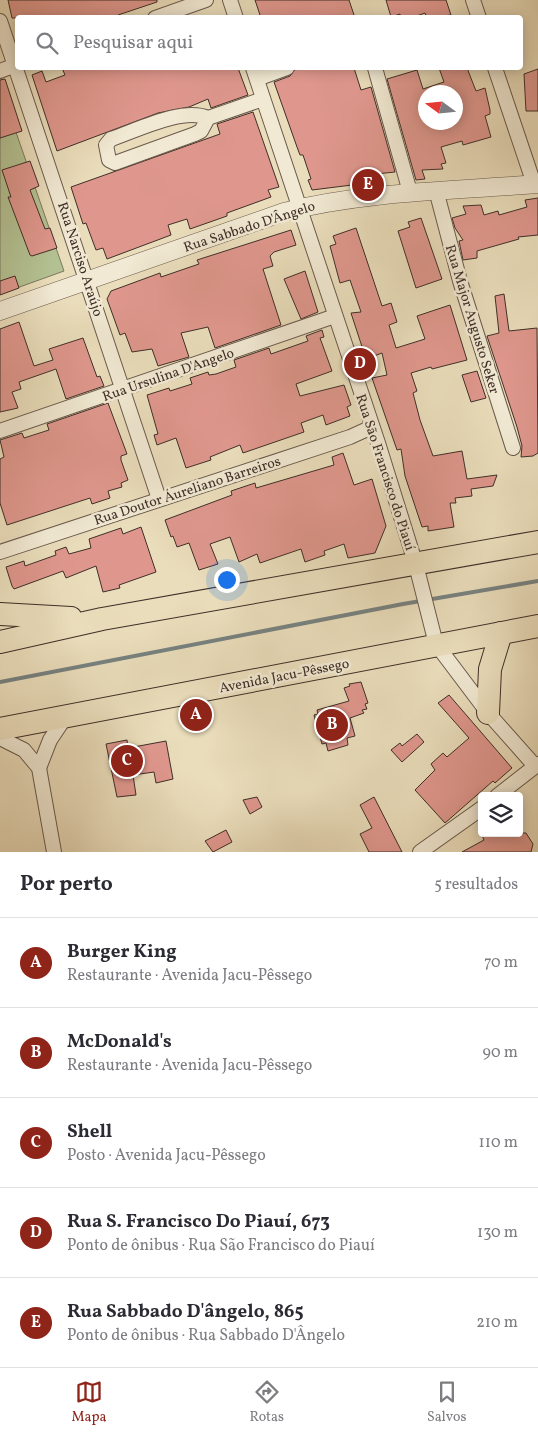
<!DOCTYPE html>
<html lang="pt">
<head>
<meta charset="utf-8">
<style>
	body { margin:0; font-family:Vollkorn,serif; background:#f7f7f7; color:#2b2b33 }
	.controls { position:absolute; right:15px; bottom:15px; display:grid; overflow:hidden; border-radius:5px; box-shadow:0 2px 12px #0003 }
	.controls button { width:45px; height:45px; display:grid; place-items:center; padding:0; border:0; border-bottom:1px solid #e1e1e2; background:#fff; color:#2b2b33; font:25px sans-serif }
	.compass { position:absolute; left:418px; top:85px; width:45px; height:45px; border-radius:50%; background:#fff; box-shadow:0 2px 12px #0003; rotate:285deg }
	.you { position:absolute; left:226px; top:579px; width:18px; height:18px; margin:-12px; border:4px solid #fff; border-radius:50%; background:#1a73e8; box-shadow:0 0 0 8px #1a73e833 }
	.badge { display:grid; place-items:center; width:32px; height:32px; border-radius:50%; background:#8f2418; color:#fff; font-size:16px; font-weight:700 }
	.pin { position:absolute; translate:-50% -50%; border:2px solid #fff; box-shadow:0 1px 5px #0006 }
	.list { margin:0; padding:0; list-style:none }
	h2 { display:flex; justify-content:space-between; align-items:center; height:65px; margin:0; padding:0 20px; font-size:21px }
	h2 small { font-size:16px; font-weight:400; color:#7c7c81 }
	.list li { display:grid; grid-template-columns:32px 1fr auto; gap:15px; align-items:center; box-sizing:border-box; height:90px; padding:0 20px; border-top:1px solid #e1e1e2 }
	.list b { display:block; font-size:19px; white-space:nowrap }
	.list p { margin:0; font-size:16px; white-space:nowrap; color:#7c7c81 }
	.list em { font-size:16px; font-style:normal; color:#7c7c81 }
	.icon { flex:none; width:28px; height:28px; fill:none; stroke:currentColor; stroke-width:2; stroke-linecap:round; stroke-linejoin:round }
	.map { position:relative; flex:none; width:538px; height:852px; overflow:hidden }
	.search { position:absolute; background:#fff; box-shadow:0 2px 12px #0003; left:15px; right:15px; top:15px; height:55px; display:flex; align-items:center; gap:12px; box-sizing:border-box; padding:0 18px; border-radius:5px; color:#7c7c81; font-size:19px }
	.sheet { height:515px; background:#fff }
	nav { display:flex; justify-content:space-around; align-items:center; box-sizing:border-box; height:70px; border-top:1px solid #e1e1e2; background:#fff; font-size:14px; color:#7c7c81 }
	nav a { display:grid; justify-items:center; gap:2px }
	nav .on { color:#8f2418 }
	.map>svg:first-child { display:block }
</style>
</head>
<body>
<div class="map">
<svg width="538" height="852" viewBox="0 0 538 852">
	<rect width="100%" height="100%" fill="#eaddbb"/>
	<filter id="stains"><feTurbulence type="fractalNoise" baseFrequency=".004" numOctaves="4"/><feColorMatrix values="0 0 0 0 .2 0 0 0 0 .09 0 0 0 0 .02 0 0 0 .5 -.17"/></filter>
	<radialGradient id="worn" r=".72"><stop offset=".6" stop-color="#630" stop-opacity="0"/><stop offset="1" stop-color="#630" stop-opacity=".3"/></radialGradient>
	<!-- green -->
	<path fill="#b4c293" stroke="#7a785e" d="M0,86L64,271L0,294Z"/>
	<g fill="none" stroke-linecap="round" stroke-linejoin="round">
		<!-- stream -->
		<path stroke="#778280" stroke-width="4" d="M0,682L403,604L538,581"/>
	</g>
	<!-- building -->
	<g fill="#df978d" stroke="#3f2f28" fill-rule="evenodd">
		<path d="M8,0H157V2L118,15V18H12Z"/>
		<path d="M255,0H349L355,18H261Z"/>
		<path d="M386,0H446L451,15L427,18L425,13L411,18H401L400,14L391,17Z"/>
		<path d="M62,68H238L248,95L211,108L208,99L189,107L158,113L57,151L32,75L42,71L46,82L65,75Z"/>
		<path d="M296,68H354L361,90L371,87L395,172L366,175L368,183L312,190L308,180L311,179L303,155H300L297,147L274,82L290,76Z"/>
		<path d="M439,68H467L476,91L485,88L490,110V114L485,116L491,137L463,145L462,141L441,147L446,163L441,164L443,169L422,170L425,179L416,180L387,79L417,70L423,89L444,82ZM426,92H456V122H426Z"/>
		<path d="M538,69V111H526L524,74Z"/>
		<path d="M5,79L22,131L0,138V80Z"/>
		<path d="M253,112L279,187L268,190L271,197L227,213V216L190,229L187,219L168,225L171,235L107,259L103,248L96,250L86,223L83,224L71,187L220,134L217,124Z"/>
		<path d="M30,161L39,186L30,190L45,229L50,228L57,248L32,256L30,255L8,197H11L2,170Z"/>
		<path d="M538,198V235L518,237L519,239L477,251V258L463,260L459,241L463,240L455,228L452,218L466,214L463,206L481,205L484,215L498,211L499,215L527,207L525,200Z"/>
		<path d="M421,218L442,279L416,288L398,231L410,227L408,222Z"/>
		<path d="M356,228L382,306L391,303L397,322L389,325L396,348L425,339L417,316L450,305L467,360L432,369L431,367L411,373L417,391L413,393L420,420L433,456L462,451L467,479L497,475L493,486L471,489L472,496L455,498L456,503H450L454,527L428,531V526L422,527L405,476L401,449L397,450L372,378L387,375L382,353L366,359L351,313L361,312L350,280L340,283L330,246L336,244L333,236Z"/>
		<path d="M291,230L296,245L274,252L270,256L273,266L263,269L281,325L215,348L208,327L181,333L189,357L158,366L152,349L132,352L125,333L120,335L107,299L111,291L160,273L161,277L199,264L197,260Z"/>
		<path d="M305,271L318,312L301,319L284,279Z"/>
		<path d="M15,276L19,288L0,295V281Z"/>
		<path d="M504,294L509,331L537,328L538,453L533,456L521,457L522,446L517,427L487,336L499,333L495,296Z"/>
		<path d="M19,322L34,366L53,360L49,349L83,338L97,377L100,376L104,386L66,399L56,369L19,382L21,389L12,392L18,408L0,412V329Z"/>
		<path d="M322,330L324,337L320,338L332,371L296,384L300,396L344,385L351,405L347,407L350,416L326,425L323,415L301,423L304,432L243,453L240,445L210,457L211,460L186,468L176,438L157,445L154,435L158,434L147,395L169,388L170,391L192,384L190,378L208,372L209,375L216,374L236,367L234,360L269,348L271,354L308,341L306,336Z"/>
		<path d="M477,371L486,398L471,402L462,375Z"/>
		<path d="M108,403L127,454L121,456V460L128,480L121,483L122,487L108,491L110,498L92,504L90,498L7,525L0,503V459L4,457L0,440L22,433L24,438L49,430L47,424Z"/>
		<path d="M343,453L354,485L372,479L386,526L375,553L348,558L344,544L324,551L325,555L305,562L301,549L260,563L257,554L239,562L230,537L210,544L218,564L199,570L189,543L177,547L173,536L171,537L165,520L232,495L231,491L255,483L256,488L334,465L332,457Z"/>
		<path d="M141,527L156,572L119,585L120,588L103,592L96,566L66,578L63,571L14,589L12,586L6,567L24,561L25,566L56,555L55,551L66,547L69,554L91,548L89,539L121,528L123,534Z"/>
		<path d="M361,682L368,703L365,704L367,709L362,710L364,713L350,718L355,736L347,738L348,745L328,751L326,743L322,744L314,715L318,714L317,710L349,701L344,688L350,686L349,684Z"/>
		<path d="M449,695L512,768L495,783L493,781L445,823L415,790L435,770L431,764L443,753L447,757L469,738L438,703Z"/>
		<path d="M417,734L424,742L402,762L391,750L400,743L402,746Z"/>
		<path d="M127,740L128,748L166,741L173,779L156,783L154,772L133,775L136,795L117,797L106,744Z"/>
		<path d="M257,797L262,807L250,814L243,800Z"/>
		<path d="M374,797L402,852H369L360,834L372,828L360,805Z"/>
		<path d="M226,830L232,842L213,852L205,841Z"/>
		<path d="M481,833H526L533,844L531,852H462L484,840Z"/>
	</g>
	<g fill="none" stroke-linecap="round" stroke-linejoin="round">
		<!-- minor casing -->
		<g stroke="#6a5a4d" stroke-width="16">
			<g id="minor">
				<path d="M230,0L236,18"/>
				<path d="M473,0L479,18"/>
				<path d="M155,18L206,0"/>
				<path d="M0,21L159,499"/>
				<path d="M253,68L378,443L416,565L436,644L488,713L535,766"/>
				<path d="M375,68L410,192"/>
				<path d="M495,68L534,184"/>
				<path d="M0,71L18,64"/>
				<path d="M257,79L287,68"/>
				<path d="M208,118C182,107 138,130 111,139L106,145L109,160L115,163L195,134L201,131L208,118L263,99"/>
				<path d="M436,190L460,281L513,448"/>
				<path d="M0,431L335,316"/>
				<path d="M0,552L350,437L372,427"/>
				<path d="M0,738L24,750L39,768L54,852"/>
				<path d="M39,768L50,740L66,716"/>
				<path d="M497,796L538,764"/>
				<path d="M420,852L482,808"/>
			</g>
		</g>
		<!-- tertiary casing -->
		<g stroke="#6a5a4d" stroke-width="19">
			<path id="tertiary" d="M0,311L284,212C367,191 453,191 538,184"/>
		</g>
		<!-- trunk casing -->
		<g stroke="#3f2f28" stroke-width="24">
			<g id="trunk">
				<path d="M0,614L71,618"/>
				<path d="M0,642L102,619L538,542"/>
				<path d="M488,713L490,669L501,633"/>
				<path d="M0,729L538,626"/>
			</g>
		</g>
		<!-- minor -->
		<use href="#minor" stroke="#f1e9d3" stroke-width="14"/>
		<!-- tertiary -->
		<use href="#tertiary" stroke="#f1e9d3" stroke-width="18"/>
		<!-- trunk -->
		<use href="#trunk" stroke="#eaddbb" stroke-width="22"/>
	</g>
	<g text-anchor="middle" stroke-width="5" stroke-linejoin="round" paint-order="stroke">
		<!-- street labels -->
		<g font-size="14" fill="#3f2f28" stroke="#f1e9d3">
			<text transform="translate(249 226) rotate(-18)" y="5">Rua Sabbado D'Ângelo</text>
			<text transform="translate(81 259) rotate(72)" y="5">Rua Narciso Araújo</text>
			<text transform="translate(473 319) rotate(73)" y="5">Rua Major Augusto Seker</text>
			<text transform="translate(168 374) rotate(-19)" y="5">Rua Ursulina D'Angelo</text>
			<text transform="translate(386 472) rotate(72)" y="5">Rua São Francisco do Piauí</text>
			<text transform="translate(187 490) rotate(-18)" y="5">Rua Doutor Áureliano Barreiros</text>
			<text transform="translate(284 675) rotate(-11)" y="5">Avenida Jacu-Pêssego</text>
		</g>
	</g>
	<rect width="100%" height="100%" filter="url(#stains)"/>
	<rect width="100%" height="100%" fill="url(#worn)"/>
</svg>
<div class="controls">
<button><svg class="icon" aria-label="layers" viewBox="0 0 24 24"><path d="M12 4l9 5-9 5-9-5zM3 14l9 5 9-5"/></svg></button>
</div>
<svg class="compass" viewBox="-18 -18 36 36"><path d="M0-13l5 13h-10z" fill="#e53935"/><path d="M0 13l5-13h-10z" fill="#7c7c81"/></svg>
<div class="you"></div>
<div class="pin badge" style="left:196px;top:715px">A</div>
<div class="pin badge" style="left:332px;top:725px">B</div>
<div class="pin badge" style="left:127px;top:761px">C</div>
<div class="pin badge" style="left:360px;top:364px">D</div>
<div class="pin badge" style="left:368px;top:185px">E</div>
<div class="search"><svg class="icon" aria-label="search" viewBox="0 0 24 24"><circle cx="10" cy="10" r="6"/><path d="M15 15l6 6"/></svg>Pesquisar aqui</div>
</div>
<section class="sheet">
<h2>Por perto<small>5 resultados</small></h2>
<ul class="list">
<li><span class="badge">A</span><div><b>Burger King</b><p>Restaurante · Avenida Jacu-Pêssego</p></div><em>70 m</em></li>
<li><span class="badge">B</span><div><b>McDonald's</b><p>Restaurante · Avenida Jacu-Pêssego</p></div><em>90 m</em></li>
<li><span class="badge">C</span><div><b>Shell</b><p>Posto · Avenida Jacu-Pêssego</p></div><em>110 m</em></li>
<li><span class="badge">D</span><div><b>Rua S. Francisco Do Piauí, 673</b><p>Ponto de ônibus · Rua São Francisco do Piauí</p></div><em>130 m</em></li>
<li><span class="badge">E</span><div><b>Rua Sabbado D'ângelo, 865</b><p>Ponto de ônibus · Rua Sabbado D'Ângelo</p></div><em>210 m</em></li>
</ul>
</section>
<nav>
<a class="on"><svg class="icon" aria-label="map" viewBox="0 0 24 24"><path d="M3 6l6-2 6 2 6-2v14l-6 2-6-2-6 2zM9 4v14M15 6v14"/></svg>Mapa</a>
<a><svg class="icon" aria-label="directions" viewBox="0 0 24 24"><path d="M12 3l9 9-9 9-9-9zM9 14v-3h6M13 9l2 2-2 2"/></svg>Rotas</a>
<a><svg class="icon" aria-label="saved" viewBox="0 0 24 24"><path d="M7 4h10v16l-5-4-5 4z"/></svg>Salvos</a>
</nav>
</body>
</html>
